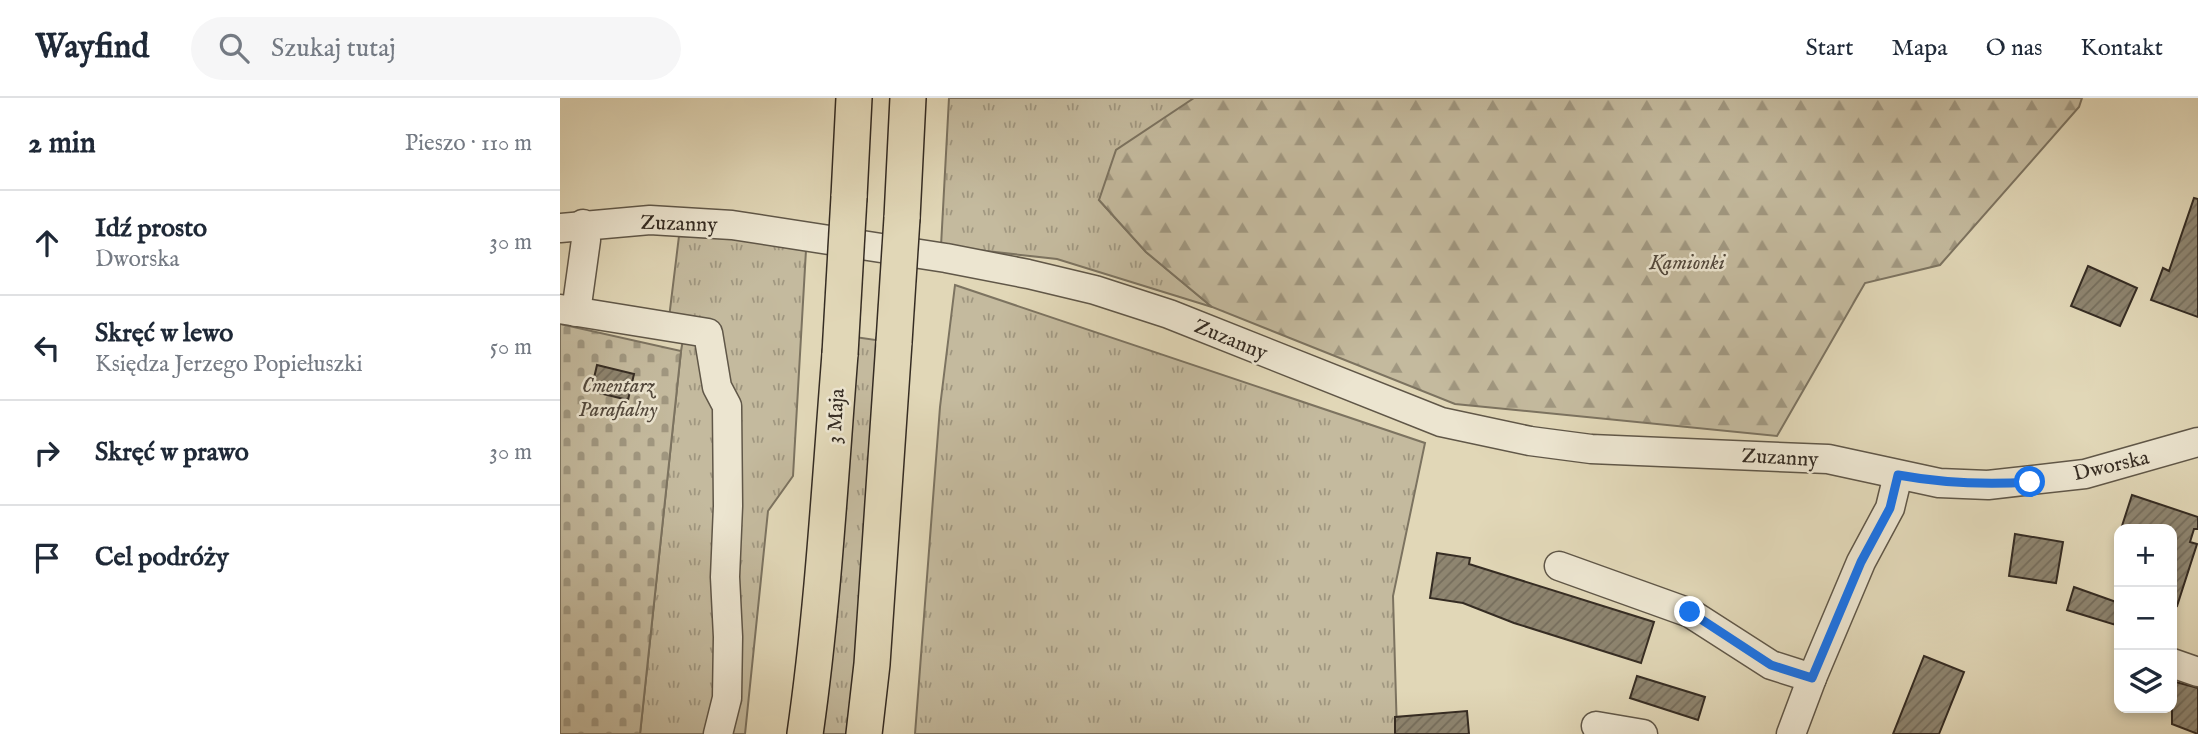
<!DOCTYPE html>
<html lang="pl">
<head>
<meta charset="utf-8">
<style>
	body { margin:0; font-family:"IM FELL English",serif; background:#f6f6f7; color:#1f2937 }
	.controls { position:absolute; right:21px; bottom:21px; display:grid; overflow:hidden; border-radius:14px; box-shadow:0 4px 10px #0003 }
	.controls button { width:63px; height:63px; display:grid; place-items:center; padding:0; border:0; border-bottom:2px solid #e0e1e3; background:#fff; color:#1f2937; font:35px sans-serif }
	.stop { position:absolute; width:21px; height:21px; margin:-16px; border:5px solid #1a73e8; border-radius:50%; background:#fff }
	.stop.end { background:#1a73e8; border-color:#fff; box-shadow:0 2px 7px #0008 }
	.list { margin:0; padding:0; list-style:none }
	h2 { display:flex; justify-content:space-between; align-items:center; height:91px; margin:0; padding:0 28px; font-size:30px }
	h2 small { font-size:23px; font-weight:400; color:#747a83 }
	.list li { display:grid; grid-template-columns:46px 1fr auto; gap:21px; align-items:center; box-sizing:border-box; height:105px; padding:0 28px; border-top:2px solid #e0e1e3 }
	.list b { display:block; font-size:26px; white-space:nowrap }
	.list p { margin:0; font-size:23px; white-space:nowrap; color:#747a83 }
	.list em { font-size:23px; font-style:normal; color:#747a83 }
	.icon { flex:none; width:38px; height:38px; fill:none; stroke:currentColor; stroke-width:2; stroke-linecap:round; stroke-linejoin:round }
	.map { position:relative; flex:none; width:1638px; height:636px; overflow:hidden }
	header { display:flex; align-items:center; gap:42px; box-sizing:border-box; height:98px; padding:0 35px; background:#fff; border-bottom:2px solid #e0e1e3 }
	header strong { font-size:33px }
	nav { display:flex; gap:38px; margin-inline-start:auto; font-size:24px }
	.search { width:490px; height:63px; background:#f6f6f7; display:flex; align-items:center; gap:18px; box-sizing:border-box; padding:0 24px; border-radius:38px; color:#747a83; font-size:26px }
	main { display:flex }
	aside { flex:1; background:#fff }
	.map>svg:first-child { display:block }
</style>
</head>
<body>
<header>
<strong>Wayfind</strong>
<div class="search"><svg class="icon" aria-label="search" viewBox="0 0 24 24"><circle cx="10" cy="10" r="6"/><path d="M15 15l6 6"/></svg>Szukaj tutaj</div>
<nav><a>Start</a><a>Mapa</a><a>O nas</a><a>Kontakt</a></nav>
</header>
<main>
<aside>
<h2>2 min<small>Pieszo · 110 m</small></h2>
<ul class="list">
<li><svg class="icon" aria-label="ahead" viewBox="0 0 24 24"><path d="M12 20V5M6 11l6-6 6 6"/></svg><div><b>Idź prosto</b><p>Dworska</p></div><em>30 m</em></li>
<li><svg class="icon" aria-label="left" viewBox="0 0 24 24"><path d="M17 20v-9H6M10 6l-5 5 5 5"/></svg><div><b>Skręć w lewo</b><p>Księdza Jerzego Popiełuszki</p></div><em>50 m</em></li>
<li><svg class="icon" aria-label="right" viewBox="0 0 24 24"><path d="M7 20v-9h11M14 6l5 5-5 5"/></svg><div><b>Skręć w prawo</b></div><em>30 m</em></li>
<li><svg class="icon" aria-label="arrive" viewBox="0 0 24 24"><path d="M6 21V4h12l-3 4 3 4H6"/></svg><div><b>Cel podróży</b></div></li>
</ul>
</aside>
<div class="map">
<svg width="1638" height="636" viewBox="0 0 1638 636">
	<defs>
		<pattern id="grass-tufts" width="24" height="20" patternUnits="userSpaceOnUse" patternTransform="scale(1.75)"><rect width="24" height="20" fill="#c4ba9e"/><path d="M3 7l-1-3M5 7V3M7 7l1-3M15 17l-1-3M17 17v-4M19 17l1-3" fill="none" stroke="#a09780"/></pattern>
		<pattern id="forest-firs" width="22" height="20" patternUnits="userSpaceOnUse" patternTransform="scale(1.75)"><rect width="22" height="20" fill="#c4ba9e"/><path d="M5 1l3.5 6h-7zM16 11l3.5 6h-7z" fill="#a09780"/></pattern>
		<pattern id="cemetery-stones" width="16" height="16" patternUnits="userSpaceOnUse" patternTransform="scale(1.75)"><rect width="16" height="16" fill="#c4ba9e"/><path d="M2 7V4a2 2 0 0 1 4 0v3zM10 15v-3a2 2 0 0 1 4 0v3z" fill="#a09780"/></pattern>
		<pattern id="building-hatch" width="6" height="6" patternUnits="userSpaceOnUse" patternTransform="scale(1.75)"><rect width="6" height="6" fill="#8e8570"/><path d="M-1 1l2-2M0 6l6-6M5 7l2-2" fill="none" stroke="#756d5c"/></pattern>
	</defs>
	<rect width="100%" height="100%" fill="#e1d7b7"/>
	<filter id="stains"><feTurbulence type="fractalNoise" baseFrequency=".00286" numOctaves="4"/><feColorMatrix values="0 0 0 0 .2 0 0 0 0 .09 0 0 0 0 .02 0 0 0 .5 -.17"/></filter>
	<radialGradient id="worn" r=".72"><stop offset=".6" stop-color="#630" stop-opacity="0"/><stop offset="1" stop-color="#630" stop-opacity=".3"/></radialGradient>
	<!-- grass -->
	<g fill="url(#grass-tufts)" stroke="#7c7360" stroke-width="2">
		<path d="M389,0H634L539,102L586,154L652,209L497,161L381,148Z"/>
		<path d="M119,138L177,141L246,152L233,378L208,413L185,636H80L121,253L127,219L109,220Z"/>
		<path d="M395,187L865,345L833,498L837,636H355L380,309Z"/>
		<path d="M295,239L316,242L313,358L289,636H262Z"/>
	</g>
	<!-- forest -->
	<path fill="url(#forest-firs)" stroke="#7c7360" stroke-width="2" d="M634,0H1522L1519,9L1380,167L1305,185L1217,338L895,306L652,209L586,154L539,102L556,52Z"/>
	<!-- cemetery -->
	<path fill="url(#cemetery-stones)" stroke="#7c7360" stroke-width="2" d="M0,226L121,253L80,636H0Z"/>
	<!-- building -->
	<g fill="url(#building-hatch)" stroke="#352c23" stroke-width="2">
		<path d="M1634,100L1638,101V219L1591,202L1603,170L1609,173Z"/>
		<path d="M1528,168L1577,190L1560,228L1511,208Z"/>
		<path d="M37,267L74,276L68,302L31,293Z"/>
		<path d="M1572,397L1638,419V431H1634L1630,444L1637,446L1617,508L1612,507V431H1561Z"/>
		<path d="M1455,436L1503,444L1496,485L1449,478Z"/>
		<path d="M877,455L910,460L909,466L1094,524L1081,565L954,525L903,505L870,500Z"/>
		<path d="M1514,489L1559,505V528L1507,512Z"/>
		<path d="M1364,558L1404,574L1379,636H1333Z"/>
		<path d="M1077,578L1145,599L1138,622L1070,600Z"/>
		<path d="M1612,583L1638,590V636L1612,626Z"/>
		<path d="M907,613L909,636H835V619Z"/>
	</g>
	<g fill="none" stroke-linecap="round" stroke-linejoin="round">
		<!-- minor casing -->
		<g stroke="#605748" stroke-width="31">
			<g id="minor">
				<path d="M0,130L90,122L172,127L386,160L468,176L535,192L609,216L881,324L970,343L1031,351L1268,361L1379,385L1428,387L1525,376L1638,344"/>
				<path d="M0,211L148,235L157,289L167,308L168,408L165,479L168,539L167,600L158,636"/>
				<path d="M16,214L26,142L23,126"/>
				<path d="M999,468L1130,515L1211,567L1252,580"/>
				<path d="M1612,565L1638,574"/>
				<path d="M1036,628L1083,636"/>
				<path d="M1231,636L1252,580L1301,464L1330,410L1338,377"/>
			</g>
		</g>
		<!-- major casing -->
		<g stroke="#352c23" stroke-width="38">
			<g id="major">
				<path d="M289,99L294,0"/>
				<path d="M342,120L348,0"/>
				<path d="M245,636C263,510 270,382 280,256"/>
				<path d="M304,636L312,566L334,244"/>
			</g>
		</g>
		<!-- minor -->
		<use href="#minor" stroke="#ece5d0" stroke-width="28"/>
		<!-- major -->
		<use href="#major" stroke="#e1d7b7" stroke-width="35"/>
		<!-- major-bridge casing -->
		<g stroke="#352c23" stroke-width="38" stroke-linecap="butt">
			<g id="major-bridge">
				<path d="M334,244L342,120"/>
				<path d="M280,256L289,99"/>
			</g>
		</g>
		<!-- major-bridge -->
		<use href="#major-bridge" stroke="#e1d7b7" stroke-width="35"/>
	</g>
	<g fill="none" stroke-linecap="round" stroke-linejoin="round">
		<!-- route -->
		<path stroke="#1a73e8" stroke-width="9" d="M1130,514L1211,567L1252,580L1301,464L1330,410L1338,377C1382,385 1424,387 1470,384"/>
	</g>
	<g text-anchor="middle" stroke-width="5" stroke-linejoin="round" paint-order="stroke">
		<!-- street labels -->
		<g font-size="21" fill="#352c23" stroke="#ece5d0">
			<text transform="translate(119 125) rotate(2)" y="7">Zuzanny</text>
			<text transform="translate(671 241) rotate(22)" y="7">Zuzanny</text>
			<text transform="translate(275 318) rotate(-86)" y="7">3 Maja</text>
			<text transform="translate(1220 359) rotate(3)" y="7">Zuzanny</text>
			<text transform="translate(1551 367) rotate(-13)" y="7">Dworska</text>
		</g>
		<!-- park labels -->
		<g font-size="21" font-style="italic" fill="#52483c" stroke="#ece5d0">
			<text x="1127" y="171">Kamionki</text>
			<text x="58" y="294">Cmentarz<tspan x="58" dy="24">Parafialny</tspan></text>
		</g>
	</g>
	<rect width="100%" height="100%" filter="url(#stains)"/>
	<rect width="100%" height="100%" fill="url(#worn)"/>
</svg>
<div class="controls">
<button>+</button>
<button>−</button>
<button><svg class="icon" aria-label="layers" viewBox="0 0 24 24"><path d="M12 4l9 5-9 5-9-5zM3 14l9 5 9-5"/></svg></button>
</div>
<div class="stop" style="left:1470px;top:384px"></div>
<div class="stop end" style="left:1130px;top:514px"></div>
</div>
</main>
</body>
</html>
